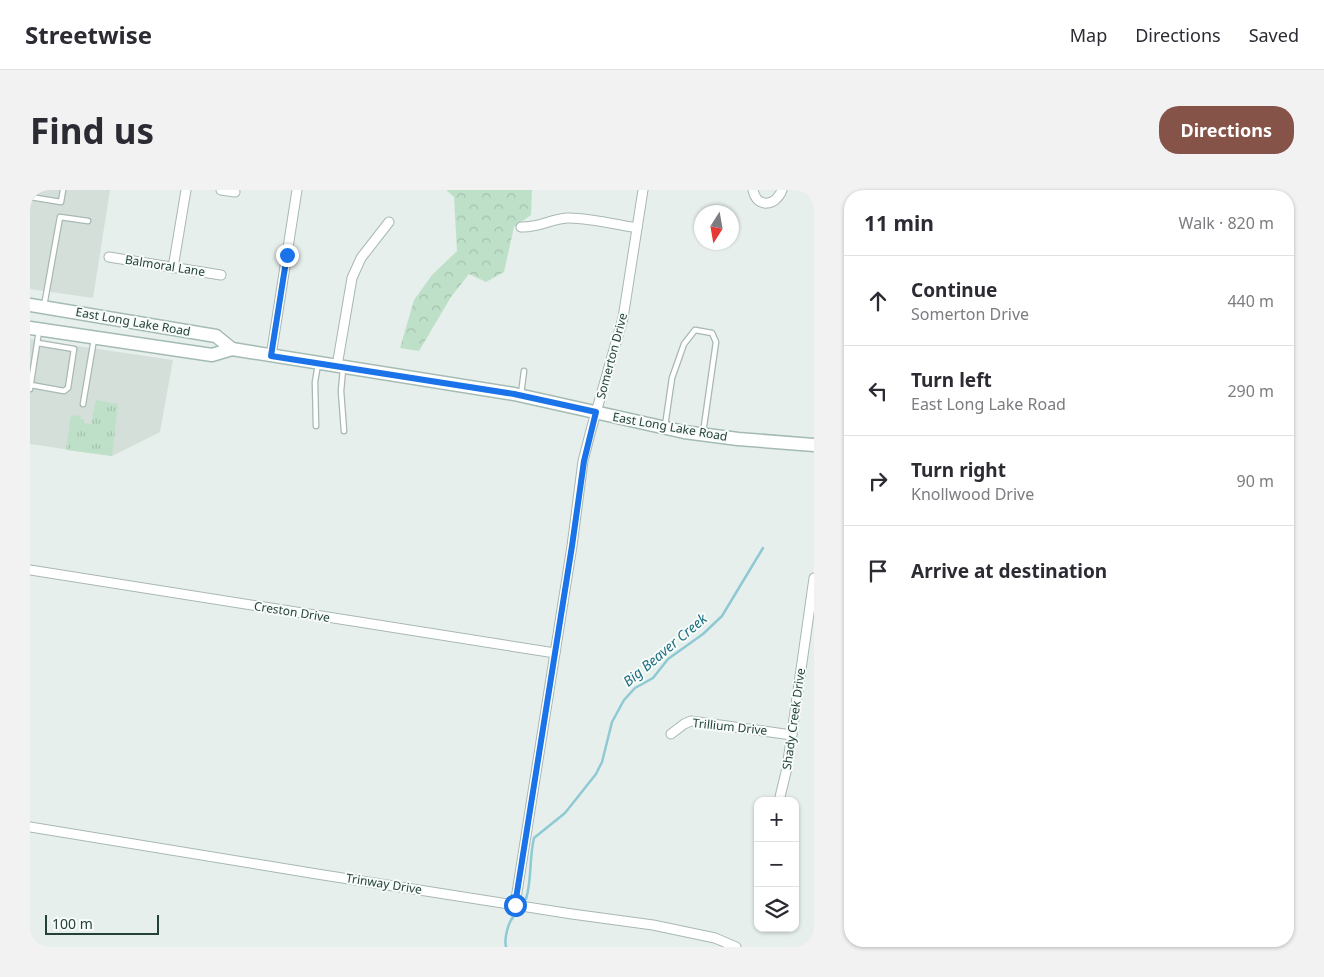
<!DOCTYPE html>
<html lang="en">
<head>
<meta charset="utf-8">
<style>
	body { margin:0; font-family:"Noto Sans",sans-serif; background:#f2f2f3; color:#2b2b33 }
	.controls { position:absolute; right:15px; bottom:15px; display:grid; overflow:hidden; border-radius:10px; box-shadow:0 1px 4px #0004 }
	.controls button { width:45px; height:45px; display:grid; place-items:center; padding:0; border:0; border-bottom:1px solid #e1e1e2; background:#fff; color:#2b2b33; font:25px sans-serif }
	.compass { position:absolute; left:664px; top:15px; width:45px; height:45px; border-radius:50%; background:#fff; box-shadow:0 1px 4px #0004; rotate:191deg }
	.scale { position:absolute; left:15px; bottom:12px; width:114px; box-sizing:border-box; padding-left:5px; border:2px solid #24423a; border-top:0; font-size:14px; line-height:18px; white-space:nowrap; color:#24423a; -webkit-text-stroke:4px #f7fbf9; paint-order:stroke }
	.stop { position:absolute; width:15px; height:15px; margin:-11px; border:4px solid #1a73e8; border-radius:50%; background:#fff }
	.stop.end { background:#1a73e8; border-color:#fff; box-shadow:0 1px 5px #0008 }
	.list { margin:0; padding:0; list-style:none }
	h2 { display:flex; justify-content:space-between; align-items:center; height:65px; margin:0; padding:0 20px; font-size:21px }
	h2 small { font-size:16px; font-weight:400; color:#7c7c81 }
	.list li { display:grid; grid-template-columns:32px 1fr auto; gap:15px; align-items:center; box-sizing:border-box; height:90px; padding:0 20px; border-top:1px solid #e1e1e2 }
	.list b { display:block; font-size:19px; white-space:nowrap }
	.list p { margin:0; font-size:16px; white-space:nowrap; color:#7c7c81 }
	.list em { font-size:16px; font-style:normal; color:#7c7c81 }
	.icon { flex:none; width:28px; height:28px; fill:none; stroke:currentColor; stroke-width:2; stroke-linecap:round; stroke-linejoin:round }
	.map { position:relative; flex:none; width:784px; height:757px; overflow:hidden; border-radius:20px }
	header { display:flex; align-items:center; gap:30px; box-sizing:border-box; height:70px; padding:0 25px; background:#fff; border-bottom:1px solid #e1e1e2 }
	header strong { font-size:24px }
	nav { display:flex; gap:28px; margin-inline-start:auto; font-size:18px }
	.intro { display:flex; align-items:center; justify-content:space-between; box-sizing:border-box; height:120px; padding:0 30px }
	h1 { margin:0; font-size:35px }
	.button { padding:12px 22px; border-radius:20px; background:#855347; color:#fff; font-size:18px; font-weight:700 }
	main { display:flex; gap:30px; padding:0 30px }
	aside { flex:1; background:#fff; border-radius:20px; box-shadow:0 1px 4px #0004 }
	.map>svg:first-child { display:block }
</style>
</head>
<body>
<header>
<strong>Streetwise</strong>
<nav><a>Map</a><a>Directions</a><a>Saved</a></nav>
</header>
<div class="intro"><h1>Find us</h1><a class="button">Directions</a></div>
<main>
<div class="map">
<svg width="784" height="757" viewBox="0 0 784 757">
	<defs>
		<pattern id="forest-crowns" width="20" height="18" patternUnits="userSpaceOnUse" patternTransform="scale(1.25)"><rect width="20" height="18" fill="#bfe0c8"/><path d="M2 6a3 3 0 1 1 6 0M12 15a3 3 0 1 1 6 0" fill="none" stroke="#a4c1ad"/></pattern>
		<pattern id="park-tufts" width="24" height="20" patternUnits="userSpaceOnUse" patternTransform="scale(1.25)"><rect width="24" height="20" fill="#bfe0c8"/><path d="M3 7l-1-3M5 7V3M7 7l1-3M15 17l-1-3M17 17v-4M19 17l1-3" fill="none" stroke="#a4c1ad"/></pattern>
	</defs>
	<rect width="100%" height="100%" fill="#e6efeb"/>
	<!-- built -->
	<g fill="#d4dfda">
		<path d="M0,0H80L63,108L0,99Z"/>
		<path d="M0,149L143,170L130,242L82,266L0,254Z"/>
	</g>
	<!-- forest -->
	<path fill="url(#forest-crowns)" d="M416,0H502L501,25L484,37L474,82L456,92L439,84L421,107L389,161L370,158L384,110L402,85L427,61L424,7Z"/>
	<!-- park -->
	<path fill="url(#park-tufts)" d="M66,210L88,214L82,266L36,260L41,225L51,226L50,229H54V233L61,234Z"/>
	<g fill="none" stroke-linecap="round" stroke-linejoin="round">
		<!-- stream -->
		<g stroke="#8ec9d4" stroke-width="2.5">
			<path d="M496,709C502,690 499,669 504,648L535,623L566,584L572,572L582,532L594,510L605,498L623,488L638,469L673,444L692,426L733,358"/>
			<path d="M476,757C474,749 478,731 485,725C487,724 489,723 491,721"/>
		</g>
		<!-- service casing -->
		<g stroke="#a8b8b2" stroke-width="7">
			<g id="service">
				<path d="M0,7L31,12L33,0"/>
				<path d="M14,116L30,27L58,31"/>
				<path d="M313,179L311,201L314,241"/>
				<path d="M1,195L34,201L38,198L44,159L8,153"/>
				<path d="M0,199L9,141"/>
				<path d="M491,204L494,181"/>
				<path d="M53,214L64,149"/>
				<path d="M286,236L285,192L288,174"/>
				<path d="M635,236L642,188L654,154L665,140L682,143L686,152L673,243"/>
			</g>
		</g>
		<!-- minor casing -->
		<g stroke="#a8b8b2" stroke-width="11">
			<g id="minor">
				<path d="M191,0L205,2"/>
				<path d="M723,0C727,19 746,16 752,0"/>
				<path d="M491,37C508,38 521,29 537,28C556,27 588,35 607,38"/>
				<path d="M79,67L191,85"/>
				<path d="M143,78L156,0"/>
				<path d="M241,166L267,0"/>
				<path d="M307,176L322,88L331,68L359,32"/>
				<path d="M0,380L525,463"/>
				<path d="M641,544L654,534L661,531L762,545"/>
				<path d="M749,611L757,578L784,388"/>
				<path d="M0,637L287,684L542,724L623,735L685,748L706,757"/>
				<path d="M485,715L542,356L553,271L561,240L593,128L613,0"/>
			</g>
		</g>
		<!-- secondary casing -->
		<g stroke="#a4bbb3" stroke-width="15">
			<g id="secondary">
				<path d="M0,115L186,146L202,159"/>
				<path d="M0,138L182,165L202,159L484,204L654,242L708,249L784,255"/>
			</g>
		</g>
		<!-- service -->
		<use href="#service" stroke="#fff" stroke-width="4.5"/>
		<!-- minor -->
		<use href="#minor" stroke="#fff" stroke-width="9"/>
		<!-- secondary -->
		<use href="#secondary" stroke="#fff" stroke-width="12"/>
	</g>
	<g fill="none" stroke-linecap="round" stroke-linejoin="round">
		<!-- route -->
		<path stroke="#1a73e8" stroke-width="6" d="M257,65L241,166L484,204L566,222L554,271L542,356L485,715"/>
	</g>
	<g text-anchor="middle" stroke-width="4" stroke-linejoin="round" paint-order="stroke">
		<!-- street labels -->
		<g font-size="12" fill="#24423a" stroke="#f7fbf9">
			<text transform="translate(135 76) rotate(9)" y="4">Balmoral Lane</text>
			<text transform="translate(103 132) rotate(10)" y="4">East Long Lake Road</text>
			<text transform="translate(582 166) rotate(-75)" y="4">Somerton Drive</text>
			<text transform="translate(640 237) rotate(10)" y="4">East Long Lake Road</text>
			<text transform="translate(262 422) rotate(9)" y="4">Creston Drive</text>
			<text transform="translate(764 529) rotate(-82)" y="4">Shady Creek Drive</text>
			<text transform="translate(700 537) rotate(6)" y="4">Trillium Drive</text>
			<text transform="translate(354 694) rotate(9)" y="4">Trinway Drive</text>
		</g>
		<!-- water labels -->
		<g font-size="14" font-style="italic" fill="#1c6f80" stroke="#f7fbf9">
			<text transform="translate(635 460) rotate(-40)" y="5">Big Beaver Creek</text>
		</g>
	</g>
</svg>
<div class="controls">
<button>+</button>
<button>−</button>
<button><svg class="icon" aria-label="layers" viewBox="0 0 24 24"><path d="M12 4l9 5-9 5-9-5zM3 14l9 5 9-5"/></svg></button>
</div>
<svg class="compass" viewBox="-18 -18 36 36"><path d="M0-13l5 13h-10z" fill="#e53935"/><path d="M0 13l5-13h-10z" fill="#7c7c81"/></svg>
<div class="scale">100 m</div>
<div class="stop" style="left:485px;top:715px"></div>
<div class="stop end" style="left:257px;top:65px"></div>
</div>
<aside>
<h2>11 min<small>Walk · 820 m</small></h2>
<ul class="list">
<li><svg class="icon" aria-label="ahead" viewBox="0 0 24 24"><path d="M12 20V5M6 11l6-6 6 6"/></svg><div><b>Continue</b><p>Somerton Drive</p></div><em>440 m</em></li>
<li><svg class="icon" aria-label="left" viewBox="0 0 24 24"><path d="M17 20v-9H6M10 6l-5 5 5 5"/></svg><div><b>Turn left</b><p>East Long Lake Road</p></div><em>290 m</em></li>
<li><svg class="icon" aria-label="right" viewBox="0 0 24 24"><path d="M7 20v-9h11M14 6l5 5-5 5"/></svg><div><b>Turn right</b><p>Knollwood Drive</p></div><em>90 m</em></li>
<li><svg class="icon" aria-label="arrive" viewBox="0 0 24 24"><path d="M6 21V4h12l-3 4 3 4H6"/></svg><div><b>Arrive at destination</b></div></li>
</ul>
</aside>
</main>
</body>
</html>
